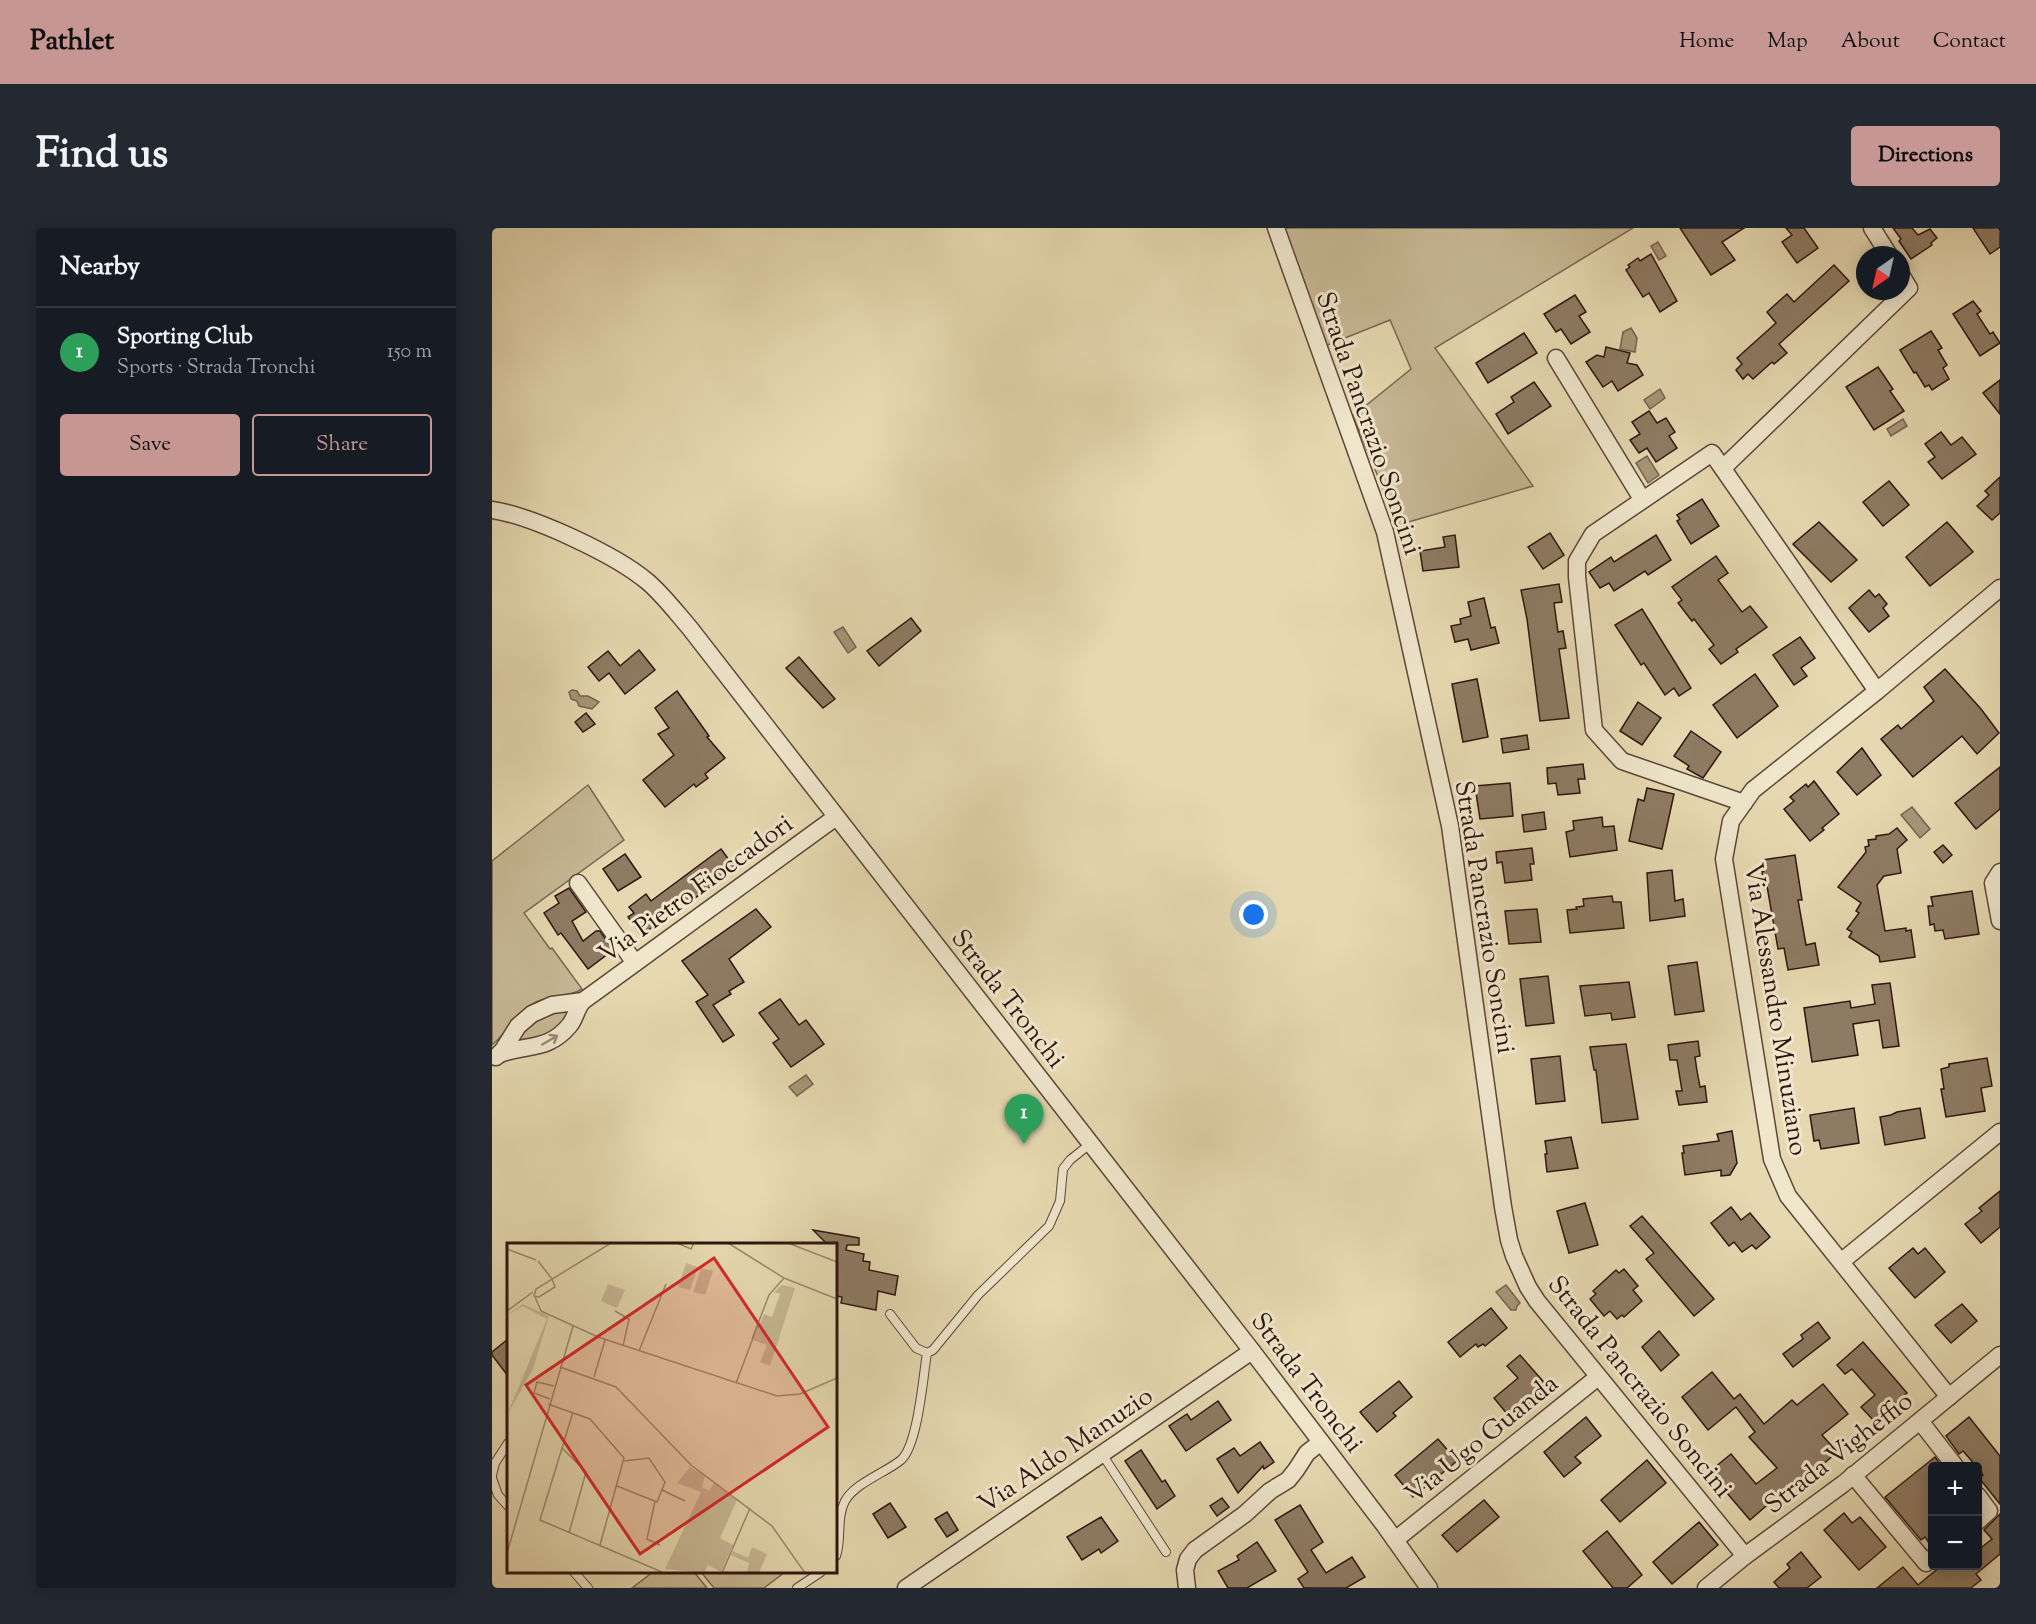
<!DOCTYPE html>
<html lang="en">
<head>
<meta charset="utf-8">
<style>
	body { margin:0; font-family:"Sorts Mill Goudy",serif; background:#242831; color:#f1f3f6 }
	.controls { position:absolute; right:18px; bottom:18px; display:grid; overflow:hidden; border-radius:6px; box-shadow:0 3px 15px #0003 }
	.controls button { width:54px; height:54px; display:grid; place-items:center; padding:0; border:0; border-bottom:2px solid #363941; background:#171b24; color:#f1f3f6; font:30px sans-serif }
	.compass { position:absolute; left:1364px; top:18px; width:54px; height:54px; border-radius:50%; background:#171b24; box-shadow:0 3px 15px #0003; rotate:214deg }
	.you { position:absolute; left:762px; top:687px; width:21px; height:21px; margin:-15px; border:4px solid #fff; border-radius:50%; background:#1a73e8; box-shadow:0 0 0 9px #1a73e833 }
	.badge { display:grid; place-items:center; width:39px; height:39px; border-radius:50%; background:#c59692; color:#fff; font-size:20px; font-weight:700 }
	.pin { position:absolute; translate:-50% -50px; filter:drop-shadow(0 2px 3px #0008) }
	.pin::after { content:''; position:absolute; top:32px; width:21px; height:18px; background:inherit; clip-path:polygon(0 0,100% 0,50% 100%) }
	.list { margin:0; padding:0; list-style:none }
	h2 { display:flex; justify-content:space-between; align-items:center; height:78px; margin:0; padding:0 24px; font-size:26px }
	h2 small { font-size:20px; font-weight:400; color:#9ea1a6 }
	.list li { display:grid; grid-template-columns:39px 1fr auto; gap:18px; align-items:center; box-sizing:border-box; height:90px; padding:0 24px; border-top:2px solid #363941 }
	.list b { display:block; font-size:22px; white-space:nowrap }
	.list p { margin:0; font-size:20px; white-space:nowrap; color:#9ea1a6 }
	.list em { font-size:20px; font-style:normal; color:#9ea1a6 }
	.actions { display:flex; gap:12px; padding:18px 24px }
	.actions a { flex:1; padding:14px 0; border:2px solid #c59692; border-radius:6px; text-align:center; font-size:21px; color:#c59692 }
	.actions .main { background:#c59692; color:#111 }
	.map { position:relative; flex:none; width:1508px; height:1360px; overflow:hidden; border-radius:6px }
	header { display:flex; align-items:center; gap:36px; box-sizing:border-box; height:84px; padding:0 30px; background:#c59692; color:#111 }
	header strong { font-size:28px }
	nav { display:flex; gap:33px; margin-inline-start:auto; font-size:21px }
	.intro { display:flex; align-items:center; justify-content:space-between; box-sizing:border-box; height:144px; padding:0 36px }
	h1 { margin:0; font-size:42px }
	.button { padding:15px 27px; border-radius:6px; background:#c59692; color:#111; font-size:21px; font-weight:700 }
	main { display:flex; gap:36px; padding:0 36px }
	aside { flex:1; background:#171b24; border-radius:6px; box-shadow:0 3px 15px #0003 }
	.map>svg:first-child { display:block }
</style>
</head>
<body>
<header>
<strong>Pathlet</strong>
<nav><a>Home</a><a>Map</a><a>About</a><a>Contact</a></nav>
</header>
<div class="intro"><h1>Find us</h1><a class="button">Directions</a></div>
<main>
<aside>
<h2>Nearby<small></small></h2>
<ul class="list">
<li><span class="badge" style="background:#2e9e5b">1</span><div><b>Sporting Club</b><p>Sports · Strada Tronchi</p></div><em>150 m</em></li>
</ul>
<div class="actions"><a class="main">Save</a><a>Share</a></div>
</aside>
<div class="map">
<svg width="1508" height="1360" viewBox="0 0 1508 1360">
	<rect width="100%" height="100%" fill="#e6d9b1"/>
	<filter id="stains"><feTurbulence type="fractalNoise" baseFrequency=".00333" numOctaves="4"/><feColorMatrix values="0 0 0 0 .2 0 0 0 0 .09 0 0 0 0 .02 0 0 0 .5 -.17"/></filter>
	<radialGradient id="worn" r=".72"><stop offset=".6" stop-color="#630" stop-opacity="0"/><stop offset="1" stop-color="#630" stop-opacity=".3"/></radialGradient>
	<!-- green -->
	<g fill="#c7b895" stroke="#7a6752" stroke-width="1.5">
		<path d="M792,0H1141L943,120L1041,258L906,297L861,188L919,141L898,92L833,118Z"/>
		<path d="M96,557L132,612L32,685L58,721L60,720L90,761C76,770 59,767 44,774C25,784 16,804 0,817V633Z"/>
		<path d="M59,782L78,783L66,803L26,815L25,807Z"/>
		<path d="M161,1344H202L215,1360H140Z"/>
		<path d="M209,1344H293L272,1360H222Z"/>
	</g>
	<!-- water -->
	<g fill="#a7977a" stroke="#77634f" stroke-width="1.5">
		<path d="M1166,14L1174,28L1167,32L1159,18Z"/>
		<path d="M1139,100L1145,110L1143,124L1128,121L1131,104Z"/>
		<path d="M1168,161L1173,170L1158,181L1152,172Z"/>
		<path d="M1411,191L1415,198L1399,208L1395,201Z"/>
		<path d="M1155,228L1167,247L1156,255L1144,235Z"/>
		<path d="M351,399L364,419L356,425L342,404Z"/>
		<path d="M80,462L85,463L88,468H96L107,474L100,481L87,478L85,473L79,471L77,464Z"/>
		<path d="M1420,579L1438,601L1428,610L1409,587Z"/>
		<path d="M314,847L321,856L305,868L297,859Z"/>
		<path d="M1014,1057L1028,1075L1025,1078L1024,1082H1019L1004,1064Z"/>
	</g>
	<!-- building -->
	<g fill="#8e7b63" stroke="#2e160e" stroke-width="1.5">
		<path d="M1188,0H1252L1230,14L1243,32L1219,47Z"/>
		<path d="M1294,0H1312L1326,20L1305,35L1290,14L1300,7Z"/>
		<path d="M1401,0H1420L1426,7L1438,1L1445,10L1439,15L1440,17L1419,31L1407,13L1409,11Z"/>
		<path d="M1481,0H1508V19L1498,26Z"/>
		<path d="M1159,26L1185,73L1168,84L1157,65L1151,69L1134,42L1138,39L1136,37L1146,30L1148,33Z"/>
		<path d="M1342,37L1357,53L1287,116L1295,125L1282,136L1280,134L1261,151L1256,146L1251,151L1244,142L1250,136L1245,130L1284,95L1275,84L1295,66L1302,74Z"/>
		<path d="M1083,67L1094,84L1087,88L1098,104L1079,116L1069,101L1064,104L1052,86Z"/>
		<path d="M1481,73L1489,83L1485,86L1498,106L1501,104L1508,115L1488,128L1461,86Z"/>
		<path d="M1439,103L1450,120L1446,122L1455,137L1451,140L1457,151L1440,162L1437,157L1433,159L1424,144L1422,145L1408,122Z"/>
		<path d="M1032,105L1045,125L996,155L984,135Z"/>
		<path d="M1114,119L1138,125L1135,135L1145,137L1151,147L1126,163L1120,153L1111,159L1094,134L1105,127L1112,129Z"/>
		<path d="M1386,139L1401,161L1398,163L1412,183L1382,202L1354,159Z"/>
		<path d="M1508,152V186L1491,165Z"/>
		<path d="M1042,154L1059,178L1016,206L1004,186L1022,174L1019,169Z"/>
		<path d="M1157,183L1165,195L1174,190L1183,204L1177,208L1185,220L1164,234L1155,220L1147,225L1138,212L1148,206L1140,194Z"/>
		<path d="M1449,204L1459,217L1470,209L1484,226L1450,251L1436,234L1443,229L1433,216Z"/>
		<path d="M1508,249V285L1500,292L1485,278L1497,267L1493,263Z"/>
		<path d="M1397,253L1417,277L1391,298L1371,274Z"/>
		<path d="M1210,271L1227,298L1199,316L1185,293L1188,291L1185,287Z"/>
		<path d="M1327,294L1365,332L1339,354L1301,316Z"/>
		<path d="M1455,294L1481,324L1438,358L1414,329Z"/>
		<path d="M1058,305L1072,327L1051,341L1036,319Z"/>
		<path d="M963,307L967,339L931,343L928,323L953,319L951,309Z"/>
		<path d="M1164,307L1179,332L1156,347L1153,343L1122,363L1117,355L1108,360L1097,344L1119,329L1122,334Z"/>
		<path d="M1224,328L1236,345L1226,352L1250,384L1258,378L1275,399L1244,421L1246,424L1229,436L1217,421L1222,417L1202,391L1200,393L1186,375L1190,372L1180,359Z"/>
		<path d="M1067,356L1070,374L1062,375L1066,404L1071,403L1074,420L1067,421L1077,490L1048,493L1035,391L1029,362Z"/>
		<path d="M1377,362L1383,369L1387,366L1395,376L1391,380L1397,388L1377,404L1357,380Z"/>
		<path d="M992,370L999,400L1003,399L1007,415L979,422L976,411L963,414L959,398L969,396L968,391L979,388L976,374Z"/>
		<path d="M1150,381L1199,460L1187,468L1182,460L1173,467L1152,435L1149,437L1123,397Z"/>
		<path d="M419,390L429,403L387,438L375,423Z"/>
		<path d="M1308,409L1323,430L1309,440L1315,448L1302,457L1281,427Z"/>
		<path d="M147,422L163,442L133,466L117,445L107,453L96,439L116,423L128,438Z"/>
		<path d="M307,429L343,471L331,480L294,440Z"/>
		<path d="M1453,441L1489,481L1507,505L1485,526L1470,508L1421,549L1389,511L1406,497L1409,501L1442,473L1432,459Z"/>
		<path d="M1263,446L1286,478L1245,510L1221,477Z"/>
		<path d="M985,451L996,509L971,514L960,456Z"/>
		<path d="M185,463L217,508L215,509L233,530L213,546L216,550L204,559L202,556L173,579L151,552L182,527L166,506L177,500L163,480Z"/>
		<path d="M1146,474L1169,490L1150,517L1128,503Z"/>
		<path d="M94,485L103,496L91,504L83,494Z"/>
		<path d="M1199,503L1229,524L1211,550L1195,541L1197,538L1182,528Z"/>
		<path d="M1035,507L1037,521L1011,525L1009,511Z"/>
		<path d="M1370,520L1389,547L1365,567L1345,544Z"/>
		<path d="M1091,536L1093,551H1086L1088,565L1066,567L1064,555L1056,556L1055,540Z"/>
		<path d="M1508,539V581L1484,601L1463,575Z"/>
		<path d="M1322,553L1347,586L1330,600L1332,602L1318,613L1292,581L1302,573L1298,569L1314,556L1316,559Z"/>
		<path d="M1018,555L1021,588L988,591L983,558Z"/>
		<path d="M1155,560L1182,566L1170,621L1137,613L1146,571L1152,573Z"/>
		<path d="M1052,584L1054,601L1032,604L1030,587Z"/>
		<path d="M1110,589L1111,599L1122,598L1125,622L1078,629L1074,604L1082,602L1081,593Z"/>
		<path d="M1405,600L1415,612L1405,621L1409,645L1392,648L1385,657L1393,703L1414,700V703L1419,702L1423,729L1388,734L1387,728L1357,709L1360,704L1355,701L1367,685L1364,683L1369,675L1346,659L1374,624L1373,619L1377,618L1376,612L1384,611V608L1397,606Z"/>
		<path d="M1451,617L1460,627L1451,635L1442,624Z"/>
		<path d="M1040,620L1042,636H1038L1040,652L1013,655L1010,634L1005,635L1004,624Z"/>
		<path d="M229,621L243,640L191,679L185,672L177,688L149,707L136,689L142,685L137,679L154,666L159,673Z"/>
		<path d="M133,626L149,649L126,663L111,641Z"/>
		<path d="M1303,627L1310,672H1306L1314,717L1323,715L1327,737L1296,742L1292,720L1286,721L1275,658H1272L1270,643H1272L1271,632Z"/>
		<path d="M1180,642L1183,673L1191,671L1193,688L1158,693L1155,645Z"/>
		<path d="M77,660L94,684L80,693L91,713L104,703H108L121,722L96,741L69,705L66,707L52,685L67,675L63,668Z"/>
		<path d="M1480,663L1487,706L1453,711L1451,702L1443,703L1442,696L1438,697L1436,678H1441L1439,669Z"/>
		<path d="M1120,668L1121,674H1129L1132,700L1078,705L1075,682L1085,681L1084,679L1092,678L1091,671Z"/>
		<path d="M264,681L279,699L237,731L252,754L237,763L239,766L221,777L242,807L231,814L204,774L216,767L190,733Z"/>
		<path d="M1045,681L1049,714L1017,716L1013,683Z"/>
		<path d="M1205,734L1212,783L1183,787L1176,738Z"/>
		<path d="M1056,748L1062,795L1034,798L1028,751Z"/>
		<path d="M1137,754L1143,789L1120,792L1119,785L1093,788L1088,758Z"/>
		<path d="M1398,755L1407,818L1391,820L1387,792L1361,796L1366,827L1320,834L1312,780L1358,773L1359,780L1383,776L1380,757Z"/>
		<path d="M288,771L307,797L314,792L332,816L299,839L281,815L287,811L267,785Z"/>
		<path d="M1206,813L1208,828L1203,829L1205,843L1208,859L1213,858L1215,874L1187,877L1184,863H1190L1185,832H1178L1176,817Z"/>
		<path d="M1134,816L1146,891L1110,895L1104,842H1102L1098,819Z"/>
		<path d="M1068,828L1073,873L1044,876L1039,831Z"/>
		<path d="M1495,830L1500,858L1489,860L1493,883L1454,889L1449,861H1452L1449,841L1457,839V836Z"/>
		<path d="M1362,880L1367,915L1329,921L1327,912L1322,913L1318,887Z"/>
		<path d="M1428,880L1433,910L1393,917L1388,889L1399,887L1405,884Z"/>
		<path d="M1240,903L1245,935L1238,947L1229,948V942L1193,947L1190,925H1192L1191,918L1227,913L1225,906Z"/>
		<path d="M1079,909L1086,940L1055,944L1053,926H1055L1053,913Z"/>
		<path d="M1508,963V999L1489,1015L1473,996L1490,983L1487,980Z"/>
		<path d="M1093,975L1106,1017L1077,1025L1065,983Z"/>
		<path d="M1239,979L1249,992L1258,985L1278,1009L1264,1021L1260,1017L1250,1024L1242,1014L1237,1018L1219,995Z"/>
		<path d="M1150,988L1222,1071L1202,1088L1154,1031L1162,1025L1138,998Z"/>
		<path d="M321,1002L367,1010V1017H355L354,1022L372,1026L371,1033L378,1034L377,1042L406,1048L403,1067L386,1063L384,1082L349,1075L350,1069L344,1068V1017H336Z"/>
		<path d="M1421,1020L1426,1026L1433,1020L1453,1044L1423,1070L1397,1040Z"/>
		<path d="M1132,1041L1146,1058L1141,1062L1150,1073L1132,1089L1130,1087L1125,1091L1118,1083L1112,1088L1098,1071L1104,1066L1101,1063L1124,1042L1127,1045Z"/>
		<path d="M1470,1076L1485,1093L1459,1115L1443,1097Z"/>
		<path d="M999,1080L1015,1100L993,1118L991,1116L986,1119L984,1116L968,1129L956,1114Z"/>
		<path d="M1326,1094L1338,1110L1301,1139L1291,1126L1311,1111L1309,1107Z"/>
		<path d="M1167,1103L1187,1127L1169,1143L1150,1119Z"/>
		<path d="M16,1111V1148L0,1127V1124Z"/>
		<path d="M1371,1114L1415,1165L1382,1193L1369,1179L1383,1167L1360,1141L1353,1146L1345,1137Z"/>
		<path d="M1028,1127L1057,1160L1038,1176L1034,1171L1016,1187L1002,1170L1026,1150L1015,1138Z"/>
		<path d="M1220,1144L1242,1171L1248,1166L1272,1196L1300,1172L1305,1177L1331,1156L1356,1186L1330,1207L1345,1224L1327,1240L1326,1238L1289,1267L1288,1266L1258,1292L1217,1244L1239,1226L1264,1256L1285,1240L1257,1209L1263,1204L1244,1179L1216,1202L1190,1169Z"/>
		<path d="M907,1153L920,1169L901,1185L904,1188L885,1204L868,1184Z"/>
		<path d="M726,1173L739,1192L694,1223L677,1198L695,1186L699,1192Z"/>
		<path d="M1094,1189L1109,1208L1083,1229L1089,1235L1072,1249L1052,1224Z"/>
		<path d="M1477,1189L1508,1228V1276L1487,1250L1491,1247L1485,1239L1471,1223L1467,1226L1454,1208Z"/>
		<path d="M946,1211L965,1233L921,1269L903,1247Z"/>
		<path d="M768,1214L782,1234L772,1241L771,1238L746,1265L725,1231L742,1220L748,1228Z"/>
		<path d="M649,1222L670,1254L673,1252L683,1268L665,1281L633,1233Z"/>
		<path d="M1443,1229L1450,1239H1440V1319L1433,1309L1429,1312L1393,1269Z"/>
		<path d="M1155,1232L1174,1255L1128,1294L1109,1272Z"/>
		<path d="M730,1270L737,1279L725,1288L718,1278Z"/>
		<path d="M992,1272L1007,1289L965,1324L950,1307Z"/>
		<path d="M398,1275L414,1299L396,1310L381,1286Z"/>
		<path d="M808,1277L831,1314L819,1322L834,1345L860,1329L873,1349L854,1360H812L806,1351L816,1344L783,1292Z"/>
		<path d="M455,1284L466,1302L455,1309L443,1291Z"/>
		<path d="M1352,1285L1360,1295L1368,1289L1394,1319L1367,1342L1332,1302Z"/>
		<path d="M1508,1286V1326L1484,1346L1489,1352L1479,1360H1385L1411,1339L1426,1357L1449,1338H1485V1323L1500,1311L1492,1302Z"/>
		<path d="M609,1289L626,1313L609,1325L607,1321L590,1332L575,1309Z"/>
		<path d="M1207,1294L1226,1317L1180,1356L1161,1334Z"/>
		<path d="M1115,1303L1150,1347L1135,1360H1121L1091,1323Z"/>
		<path d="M765,1314L784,1343L755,1360H736L726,1343L747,1332L745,1328Z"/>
		<path d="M1309,1324L1329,1349L1315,1360H1287L1282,1354L1298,1340L1295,1336Z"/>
	</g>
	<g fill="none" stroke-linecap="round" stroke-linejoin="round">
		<!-- service casing -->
		<g stroke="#5c4737" stroke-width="10">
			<g id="service">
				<path d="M398,1086L424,1120L435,1125L441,1122L486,1067L557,998L568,973L571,941L578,932L598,916"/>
				<path d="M610,1226L674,1324"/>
				<path d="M0,1247L3,1235L16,1215"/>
				<path d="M0,1250L6,1267L16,1278"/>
				<path d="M344,1328C350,1311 344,1290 353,1273C363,1255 393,1245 409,1232C426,1217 431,1149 435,1125"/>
				<path d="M82,1344L96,1360"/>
				<path d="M305,1360L329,1344"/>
			</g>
		</g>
		<!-- minor casing -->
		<g stroke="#5c4737" stroke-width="19">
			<g id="minor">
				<path d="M784,0L893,304L958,598L1011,979L1017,1012L1022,1028L1036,1059L1045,1073L1253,1328"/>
				<path d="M1380,0L1397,27"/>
				<path d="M1064,130L1150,271"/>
				<path d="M1231,240L1417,60L1409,47"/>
				<path d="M0,282C41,288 124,327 156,354C171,367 184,384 197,399L760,1123L893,1298L937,1360"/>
				<path d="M1252,575L1130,533L1102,502L1085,349V333L1101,306L1220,225L1385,463"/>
				<path d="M1508,644L1501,655L1508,693"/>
				<path d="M86,655L143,735"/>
				<path d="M8,826C35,816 56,823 77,798C84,790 84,780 91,773L344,589"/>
				<path d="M4,829L11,822L26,798L40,786L60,777L91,773"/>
				<path d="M1350,1033L1508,904"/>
				<path d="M1457,1169L1296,968L1280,931L1232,631L1239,593L1261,562L1385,463L1508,360"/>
				<path d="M1428,1193L1463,1238"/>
				<path d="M1361,1247L1434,1335L1440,1330"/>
				<path d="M1486,1268L1497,1283L1486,1293"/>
				<path d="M903,1312L1106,1149"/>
				<path d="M414,1360L760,1123"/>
				<path d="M695,1360L693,1342L696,1331L703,1322L753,1286L778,1263L796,1252L804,1242L815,1225L829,1214"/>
				<path d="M1214,1360L1253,1328L1351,1256L1508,1127"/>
			</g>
		</g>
		<!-- service -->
		<use href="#service" stroke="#efe6cc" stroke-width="8"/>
		<!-- minor -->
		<use href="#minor" stroke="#efe6cc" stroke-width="16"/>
	</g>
	<!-- one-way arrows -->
	<defs><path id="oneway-shaft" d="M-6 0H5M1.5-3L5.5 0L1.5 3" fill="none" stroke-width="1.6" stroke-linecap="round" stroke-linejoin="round" transform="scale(1.5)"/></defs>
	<use stroke="#988876" href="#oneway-shaft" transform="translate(58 812) rotate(-30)"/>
	<g text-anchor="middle" stroke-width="6" stroke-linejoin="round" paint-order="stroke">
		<!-- street labels -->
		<g font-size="26" fill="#2e160e" stroke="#efe6cc">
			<text transform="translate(878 195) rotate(71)" y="9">Strada Pancrazio Soncini</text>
			<text transform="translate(203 660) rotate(-36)" y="9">Via Pietro Fioccadori</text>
			<text transform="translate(994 689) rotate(81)" y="9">Strada Pancrazio Soncini</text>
			<text transform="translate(517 770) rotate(52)" y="9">Strada Tronchi</text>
			<text transform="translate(1285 781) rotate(81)" y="9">Via Alessandro Minuziano</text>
			<text transform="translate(816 1154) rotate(53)" y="9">Strada Tronchi</text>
			<text transform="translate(1149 1158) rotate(51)" y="9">Strada Pancrazio Soncini</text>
			<text transform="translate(989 1210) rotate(-39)" y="9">Via Ugo Guanda</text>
			<text transform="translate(573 1221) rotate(-34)" y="9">Via Aldo Manuzio</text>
			<text transform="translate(1346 1224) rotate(-38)" y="9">Strada Vigheffio</text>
		</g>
	</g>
	<!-- overview -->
	<g transform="translate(15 1015)">
		<rect width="330" height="330" fill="#e6d9b1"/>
		<path d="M179,20L191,24L183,47L171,44ZM194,25L206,28L198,52L186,49ZM101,41L118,47L110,65L94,58ZM275,42L288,45L263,123L253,119L260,102L246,97L257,71L265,74L273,51L267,49ZM16,61L42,73L26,126L0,172L40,76L16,63L0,72ZM183,224L198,233L195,244L202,248L207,240L230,257L213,295L226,302L214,329L201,322L197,330L158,326L194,249L170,240ZM245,304L260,311L252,330H240L242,320L224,312L226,308L241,315Z" fill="#c7b895"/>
		<path fill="none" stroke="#9c8b70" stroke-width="1.5" d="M170,0L184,6L187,0M221,0L277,35L330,56M281,0L330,19M0,6L29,17M31,18L45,36M45,36L48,44L32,54L27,53L29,46L104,0M28,54L34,68L91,94L270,153L293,151L330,135M0,68L26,49M108,68L122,76L116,103M245,96L262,52L277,35M132,108L159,41M53,124L109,144L184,222L265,283L298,330M87,134L98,97M229,140L251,82M43,156L27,150L30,139L47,143M41,161L83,176L117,215L93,302M66,169L33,277L155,329M55,205L79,229L62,290M110,243L150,259L158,239L142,215L117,218M155,247L178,258M148,258L140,296L153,302M0,310L66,83M215,330L243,265"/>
		<path fill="#d62828" fill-opacity="0.15" stroke="#d62828" stroke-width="3" d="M207,15L321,184L133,311L19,142Z"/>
		<rect width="330" height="330" fill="none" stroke="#2e160e" stroke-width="3"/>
	</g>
	<rect width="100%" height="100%" filter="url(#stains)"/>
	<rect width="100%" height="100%" fill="url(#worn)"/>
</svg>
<div class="controls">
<button>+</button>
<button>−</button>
</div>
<svg class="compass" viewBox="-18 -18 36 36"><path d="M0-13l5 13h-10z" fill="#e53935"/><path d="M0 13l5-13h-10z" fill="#9ea1a6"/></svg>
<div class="you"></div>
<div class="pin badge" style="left:532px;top:916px;background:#2e9e5b">1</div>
</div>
</main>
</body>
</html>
